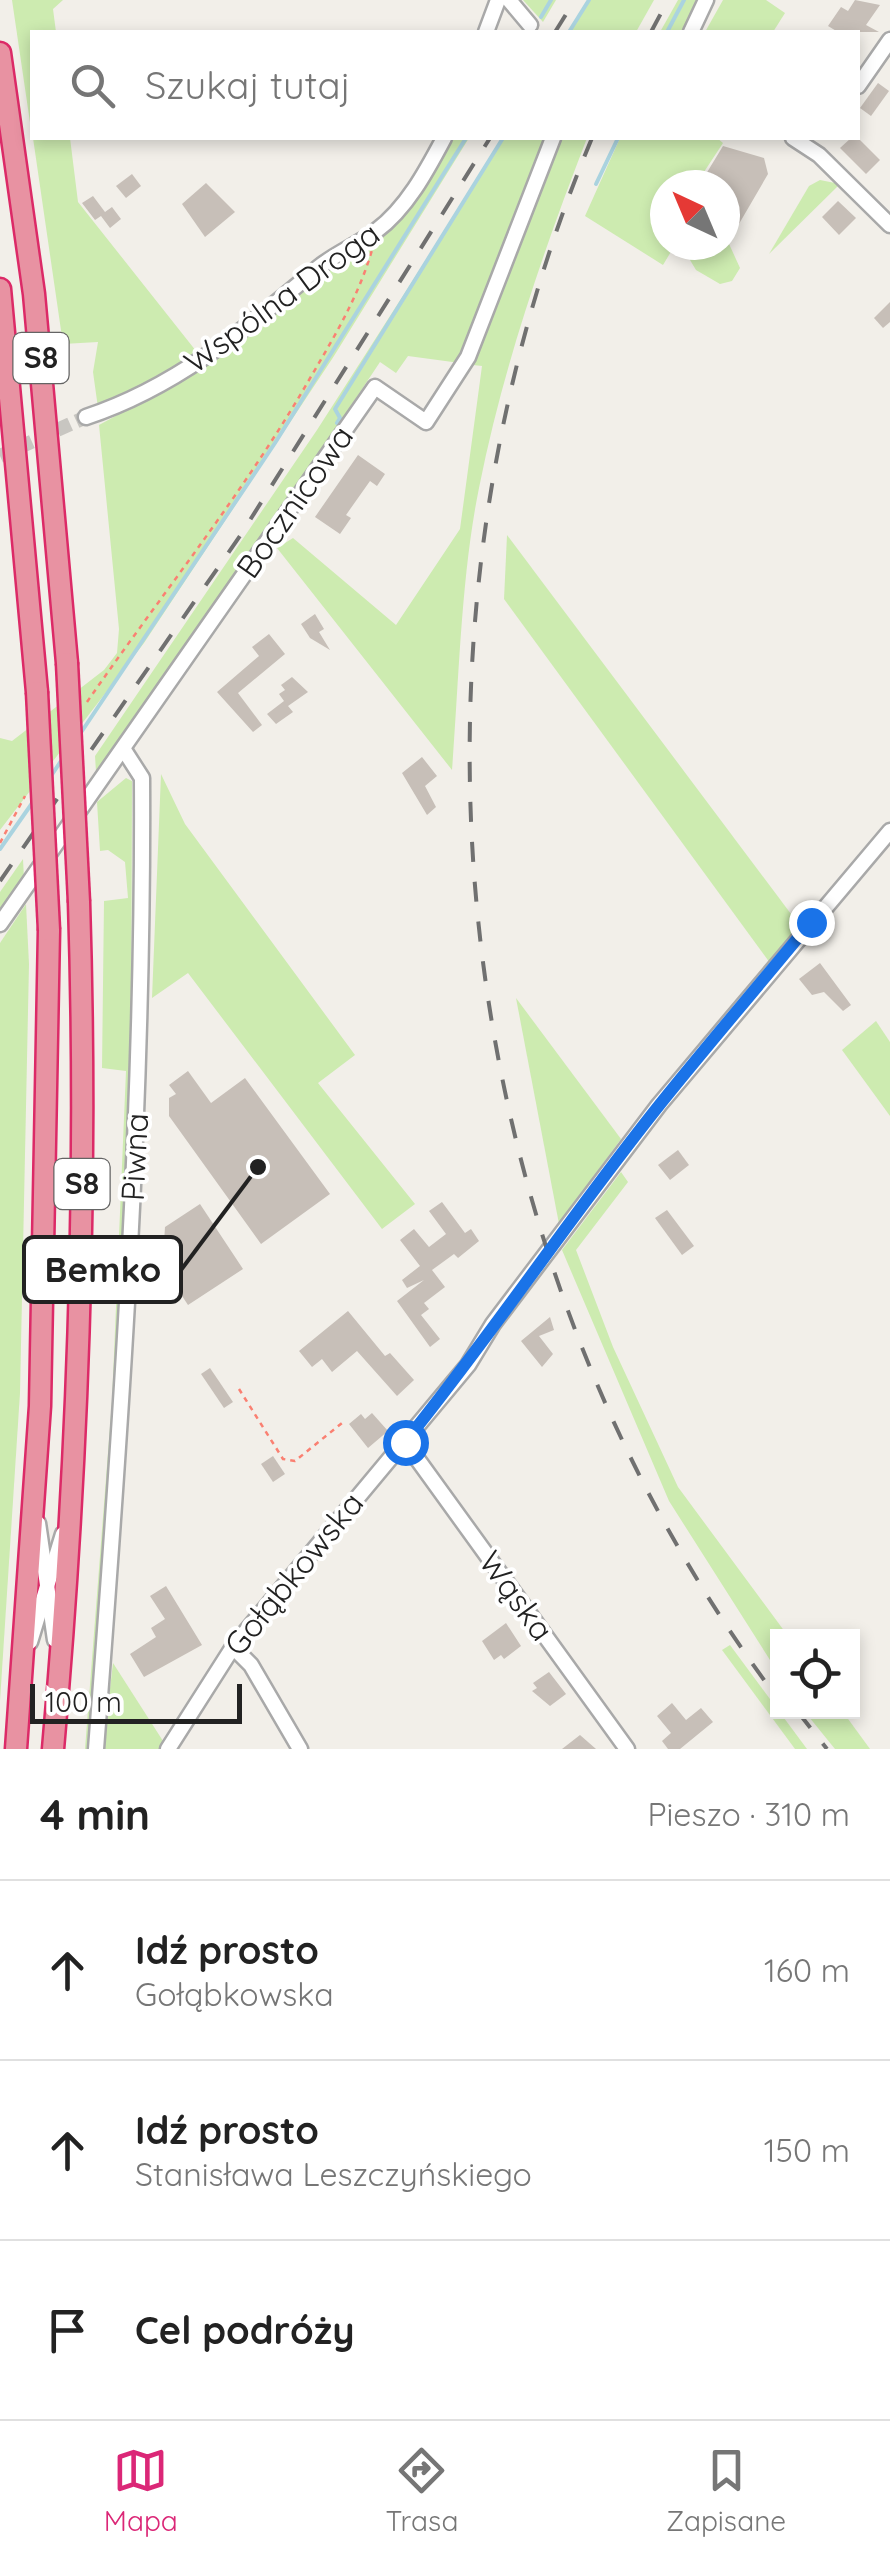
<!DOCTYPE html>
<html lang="pl">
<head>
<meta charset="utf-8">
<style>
	body { margin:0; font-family:Quicksand,sans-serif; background:#f2f2f2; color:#222 }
	.controls { position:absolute; right:30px; bottom:30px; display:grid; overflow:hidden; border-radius:0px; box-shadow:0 5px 15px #0003 }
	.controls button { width:90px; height:90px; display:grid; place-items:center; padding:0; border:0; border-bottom:2px solid #e0e0e0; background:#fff; color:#222; font:50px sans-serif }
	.compass { position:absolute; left:650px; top:170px; width:90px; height:90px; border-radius:50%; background:#fff; box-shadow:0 5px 15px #0003; rotate:316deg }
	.scale { position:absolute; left:30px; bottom:25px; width:212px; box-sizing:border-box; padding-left:10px; border:5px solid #222; border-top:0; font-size:28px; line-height:35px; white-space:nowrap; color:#222; -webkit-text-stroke:8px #fff; paint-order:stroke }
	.stop { position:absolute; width:30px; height:30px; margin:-22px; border:8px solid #1a73e8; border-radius:50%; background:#fff }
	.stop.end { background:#1a73e8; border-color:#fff; box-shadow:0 2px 10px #0008 }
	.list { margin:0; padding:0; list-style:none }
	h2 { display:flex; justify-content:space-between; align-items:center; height:130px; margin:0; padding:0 40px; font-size:42px }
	h2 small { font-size:32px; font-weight:400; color:#767676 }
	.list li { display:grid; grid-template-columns:65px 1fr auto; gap:30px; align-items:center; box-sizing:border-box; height:180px; padding:0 40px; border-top:2px solid #e0e0e0 }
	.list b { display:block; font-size:38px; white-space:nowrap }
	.list p { margin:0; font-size:32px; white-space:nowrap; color:#767676 }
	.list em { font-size:32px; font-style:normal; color:#767676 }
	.icon { flex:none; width:55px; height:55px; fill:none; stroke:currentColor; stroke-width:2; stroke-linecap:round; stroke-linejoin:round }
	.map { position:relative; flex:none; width:890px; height:1749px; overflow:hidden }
	.search { position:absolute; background:#fff; box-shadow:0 5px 15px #0003; left:30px; right:30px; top:30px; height:110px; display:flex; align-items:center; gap:25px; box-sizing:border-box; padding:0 35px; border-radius:0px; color:#767676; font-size:38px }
	.sheet { height:670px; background:#fff }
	nav { display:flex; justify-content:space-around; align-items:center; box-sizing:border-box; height:140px; border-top:2px solid #e0e0e0; background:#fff; font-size:28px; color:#767676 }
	nav a { display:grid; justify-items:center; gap:5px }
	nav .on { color:#db2777 }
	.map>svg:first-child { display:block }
</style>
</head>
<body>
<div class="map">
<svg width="890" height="1749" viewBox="0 0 890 1749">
	<rect width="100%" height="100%" fill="#f2efe9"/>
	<!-- grass -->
	<g fill="#cdebb0">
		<path d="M12,0H63L53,9L56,32H32V136Z"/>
		<path d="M523,0H556L543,22Z"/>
		<path d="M590,0H654L636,32H569Z"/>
		<path d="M678,0H696L682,32H660Z"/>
		<path d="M723,0H766L785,13L773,32H705Z"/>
		<path d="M33,138H70L78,202L200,356L143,389L98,408L93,372L98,342L63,344Z"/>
		<path d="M449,138H469L334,356L144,643L0,830V738L12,741L104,670L117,653L119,629L99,425L154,395L271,319L320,272L389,226L431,177Z"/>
		<path d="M504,138H548L460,363L408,356L396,373L380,362L263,538L96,772L95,756L317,430Z"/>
		<path d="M559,138H587C543,252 503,367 479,488C461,576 459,680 452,770L277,548L293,538L396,625L460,529L482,366L473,365Z"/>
		<path d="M620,138H717L723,143L702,175L712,182L710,185H665V245H675L663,265L585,216Z"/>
		<path d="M820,180L840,184L769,254L809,186Z"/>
		<path d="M725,235L740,268L732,281L720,284L696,270L690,260L692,245H725Z"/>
		<path d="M507,535L800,926L770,963L504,599Z"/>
		<path d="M161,774L185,824L355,1055L318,1083L415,1204L382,1229L188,973L152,998Z"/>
		<path d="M126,778L132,781L131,1072L116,1408L91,1749H85L112,1401L126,1071L102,1068L104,901L128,898L125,862L108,850L100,851L97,802Z"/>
		<path d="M23,859L24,879L0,915V892Z"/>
		<path d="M26,904L29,964L20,1393L0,1701V943Z"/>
		<path d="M516,998L621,1139L559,1224Z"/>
		<path d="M876,1021L890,1042V1116L842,1050Z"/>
		<path d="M621,1172L628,1182L576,1250L613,1347L678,1487L788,1636H778L777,1671L669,1501L562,1250Z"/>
		<path d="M730,1645L807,1749H795L722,1650Z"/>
		<path d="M113,1663L163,1741L159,1749H103Z"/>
		<path d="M805,1712H843L870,1749H835Z"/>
	</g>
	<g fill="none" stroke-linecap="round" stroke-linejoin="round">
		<!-- stream -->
		<g stroke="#aad3df" stroke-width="4">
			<path d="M541,17L551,0"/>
			<path d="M569,32L589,0"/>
			<path d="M667,32L684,0"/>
			<path d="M596,184L618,138"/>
			<path d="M337,423L340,418L335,409L503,138"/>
			<path d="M80,734L275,443L466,138"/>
			<path d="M49,779L63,758"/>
			<path d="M0,849L35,799"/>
		</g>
	</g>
	<!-- building -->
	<g fill="#c7bfb8">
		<path d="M855,0L880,5L866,25L879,32H838L828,26L841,7L848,11Z"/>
		<path d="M878,83L889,91L871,116L860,108Z"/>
		<path d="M851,138H858L880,160L866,174L840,148Z"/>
		<path d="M723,146L764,158L768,174L736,229L725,232V185H714L717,180L706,174Z"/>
		<path d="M132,174L141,186L126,198L116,186Z"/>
		<path d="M206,183L235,212L205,237L182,204Z"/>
		<path d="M93,196L105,212L112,207L121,219L110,228L101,216L95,220L82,203Z"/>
		<path d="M838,201L856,218L839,235L822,217Z"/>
		<path d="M890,302V322L883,328L874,318Z"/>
		<path d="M358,455L385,474L377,486L370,481L346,515L351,518L340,534L315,517Z"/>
		<path d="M315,614L324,629L319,632L330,650L310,638L301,624Z"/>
		<path d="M269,634L285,654L238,693L262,725L253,732L217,692L259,656L252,647Z"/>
		<path d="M292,677L308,692L288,706L293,712L276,724L267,714L284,701L279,694L285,690L281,685Z"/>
		<path d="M422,757L437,776L425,786L436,807L427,815L402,773Z"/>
		<path d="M820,963L851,1005L843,1011L824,992L812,995L799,979Z"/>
		<path d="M188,1071L211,1103L245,1078L330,1194L261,1244L169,1116V1098L176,1094L169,1085Z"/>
		<path d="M678,1150L689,1165L670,1180L658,1165Z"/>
		<path d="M442,1202L465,1233L471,1229L479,1241L458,1258L454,1254L432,1270L445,1287L424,1303L429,1309L421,1315L440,1339L430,1347L397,1301L424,1280L407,1288L402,1280L420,1266L400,1240L414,1229L429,1247L446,1234L429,1211Z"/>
		<path d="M200,1204L243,1269L188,1305L165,1270L177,1262L164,1243L165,1227Z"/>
		<path d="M667,1210L694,1246L682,1255L655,1218Z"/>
		<path d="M348,1311L385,1356L390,1353L414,1380L397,1396L357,1351L332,1372L322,1359L312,1367L299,1351Z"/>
		<path d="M550,1317L554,1330L539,1336L553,1354L542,1367L521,1341Z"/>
		<path d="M210,1368L233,1402L224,1408L201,1374Z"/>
		<path d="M372,1413L388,1431L368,1448L349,1424L361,1414L365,1419Z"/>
		<path d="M273,1456L285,1474L273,1482L261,1464Z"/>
		<path d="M166,1586L202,1645L144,1677L130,1654L156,1637L151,1628L165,1619L150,1596Z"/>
		<path d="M506,1623L521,1646L504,1659L501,1655L494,1660L482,1641Z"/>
		<path d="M549,1672L566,1694L550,1706L532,1691L537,1688L533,1683Z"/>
		<path d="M672,1703L686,1720L701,1708L713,1722L680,1749H668L662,1741L671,1733L657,1716Z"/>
		<path d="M580,1735L596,1749H562Z"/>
	</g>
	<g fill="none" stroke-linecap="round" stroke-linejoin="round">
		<!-- minor-tunnel -->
		<path stroke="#c8c6c1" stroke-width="14" stroke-dasharray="14 7" stroke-linecap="butt" d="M0,456L86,417"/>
		<!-- minor casing -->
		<g stroke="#a9a9a9" stroke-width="19">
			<g id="minor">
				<path d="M509,0L530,25"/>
				<path d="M486,32L498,0"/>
				<path d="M691,32L706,0"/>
				<path d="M858,86L890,40"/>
				<path d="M793,138L819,155L890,225"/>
				<path d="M86,417C177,387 246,328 318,268C336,253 358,245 376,231C407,208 427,170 444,138"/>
				<path d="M0,924L375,387L426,422L468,357L553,138"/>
				<path d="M405,1442L627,1749"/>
				<path d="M38,1523L55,1640"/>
				<path d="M30,1642L63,1534"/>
				<path d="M233,1647L251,1665L300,1749"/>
				<path d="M96,1749C121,1426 144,1103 142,778L124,750"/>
				<path d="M168,1749L233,1647L468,1365L493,1324L659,1105L890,831"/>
			</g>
		</g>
		<!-- highway casing -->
		<g stroke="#dc2a67" stroke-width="25">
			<g id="highway">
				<path d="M0,53L34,294L67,663"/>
				<path d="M0,289L37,692"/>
				<path d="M16,1749L40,1406L49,930"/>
				<path d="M53,1749C78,1467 88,1185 79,902"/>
			</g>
		</g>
		<!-- path -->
		<g stroke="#fa8072" stroke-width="2.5" stroke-dasharray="5 5" stroke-linecap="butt">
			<path d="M87,702C161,595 243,494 309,380C334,337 358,298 372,250"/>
			<path d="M0,843L25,796"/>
			<path d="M239,1389L283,1459L295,1461L342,1423"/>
		</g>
		<!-- minor -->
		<use href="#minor" stroke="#fff" stroke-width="14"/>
		<!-- highway -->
		<use href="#highway" stroke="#e892a2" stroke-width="20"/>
		<!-- rail -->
		<g stroke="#707070" stroke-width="4" stroke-dasharray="20 20" stroke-linecap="butt">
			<path d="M555,32L575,0"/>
			<path d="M651,32L668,0"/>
			<path d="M592,138C379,646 446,1256 778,1699"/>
			<path d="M0,881L240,536L490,138"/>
			<path d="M798,1712L827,1749"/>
		</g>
		<!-- highway-bridge casing -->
		<g stroke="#dc2a67" stroke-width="25" stroke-linecap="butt">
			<g id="highway-bridge">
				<path d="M67,663L79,902"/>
				<path d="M37,692L49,930"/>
			</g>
		</g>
		<!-- highway-bridge -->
		<use href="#highway-bridge" stroke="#e892a2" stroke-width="20"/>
	</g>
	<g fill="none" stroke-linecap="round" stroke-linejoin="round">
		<!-- route -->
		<path stroke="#1a73e8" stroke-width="12" d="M405,1442C494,1332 572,1214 661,1103C710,1042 761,983 811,922"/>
	</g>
	<g text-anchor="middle" stroke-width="8" stroke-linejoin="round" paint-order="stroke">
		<!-- shield labels -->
		<g fill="#fff" stroke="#646464" stroke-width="2.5">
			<rect x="13.5" y="333" width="55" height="50" rx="8"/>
			<rect x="54.5" y="1159" width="55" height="50" rx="8"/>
		</g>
		<g font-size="30" font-weight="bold" fill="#222">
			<text x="41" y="368">S8</text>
			<text x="82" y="1194">S8</text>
		</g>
		<!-- street labels -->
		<g font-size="32" fill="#222" stroke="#fff">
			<text transform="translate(282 298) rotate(-36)" y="11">Wspólna Droga</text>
			<text transform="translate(295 502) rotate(-55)" y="11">Bocznicowa</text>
			<text transform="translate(135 1157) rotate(-87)" y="11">Piwna</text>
			<text transform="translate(294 1574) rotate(-51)" y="11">Gołąbkowska</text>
			<text transform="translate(516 1596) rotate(54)" y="11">Wąska</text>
		</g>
	</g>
	<!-- callouts -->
	<path fill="none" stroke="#222" stroke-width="4" d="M258 1167L181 1270"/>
	<circle fill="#222" stroke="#fff" stroke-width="4" cx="258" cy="1167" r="10"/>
	<rect fill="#fff" stroke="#222" stroke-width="4" x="24" y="1237" width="157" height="65" rx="10"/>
	<g font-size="35" text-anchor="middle" font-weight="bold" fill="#222">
		<text x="103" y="1282">Bemko</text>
	</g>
</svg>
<div class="controls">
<button><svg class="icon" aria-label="locate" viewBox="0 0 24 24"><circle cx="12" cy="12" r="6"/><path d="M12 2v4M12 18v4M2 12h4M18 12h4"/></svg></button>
</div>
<svg class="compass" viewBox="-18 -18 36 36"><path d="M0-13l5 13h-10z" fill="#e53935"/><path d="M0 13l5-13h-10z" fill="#767676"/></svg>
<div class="scale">100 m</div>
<div class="stop" style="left:405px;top:1442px"></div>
<div class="stop end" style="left:811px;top:922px"></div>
<div class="search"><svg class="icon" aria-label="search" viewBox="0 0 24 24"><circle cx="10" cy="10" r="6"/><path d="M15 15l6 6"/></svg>Szukaj tutaj</div>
</div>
<section class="sheet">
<h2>4 min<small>Pieszo · 310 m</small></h2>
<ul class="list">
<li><svg class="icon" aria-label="ahead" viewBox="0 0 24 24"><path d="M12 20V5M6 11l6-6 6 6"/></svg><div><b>Idź prosto</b><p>Gołąbkowska</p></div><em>160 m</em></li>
<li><svg class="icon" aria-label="ahead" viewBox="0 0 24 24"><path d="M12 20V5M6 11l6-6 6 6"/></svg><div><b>Idź prosto</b><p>Stanisława Leszczyńskiego</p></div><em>150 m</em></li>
<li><svg class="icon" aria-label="arrive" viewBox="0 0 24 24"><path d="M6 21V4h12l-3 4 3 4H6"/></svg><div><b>Cel podróży</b></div></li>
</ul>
</section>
<nav>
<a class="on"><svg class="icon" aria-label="map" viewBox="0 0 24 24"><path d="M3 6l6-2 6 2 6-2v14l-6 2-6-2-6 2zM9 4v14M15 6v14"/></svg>Mapa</a>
<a><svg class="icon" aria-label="directions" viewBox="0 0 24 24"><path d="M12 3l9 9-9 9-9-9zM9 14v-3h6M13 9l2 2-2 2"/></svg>Trasa</a>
<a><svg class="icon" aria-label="saved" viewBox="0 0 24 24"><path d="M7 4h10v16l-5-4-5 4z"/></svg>Zapisane</a>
</nav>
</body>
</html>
